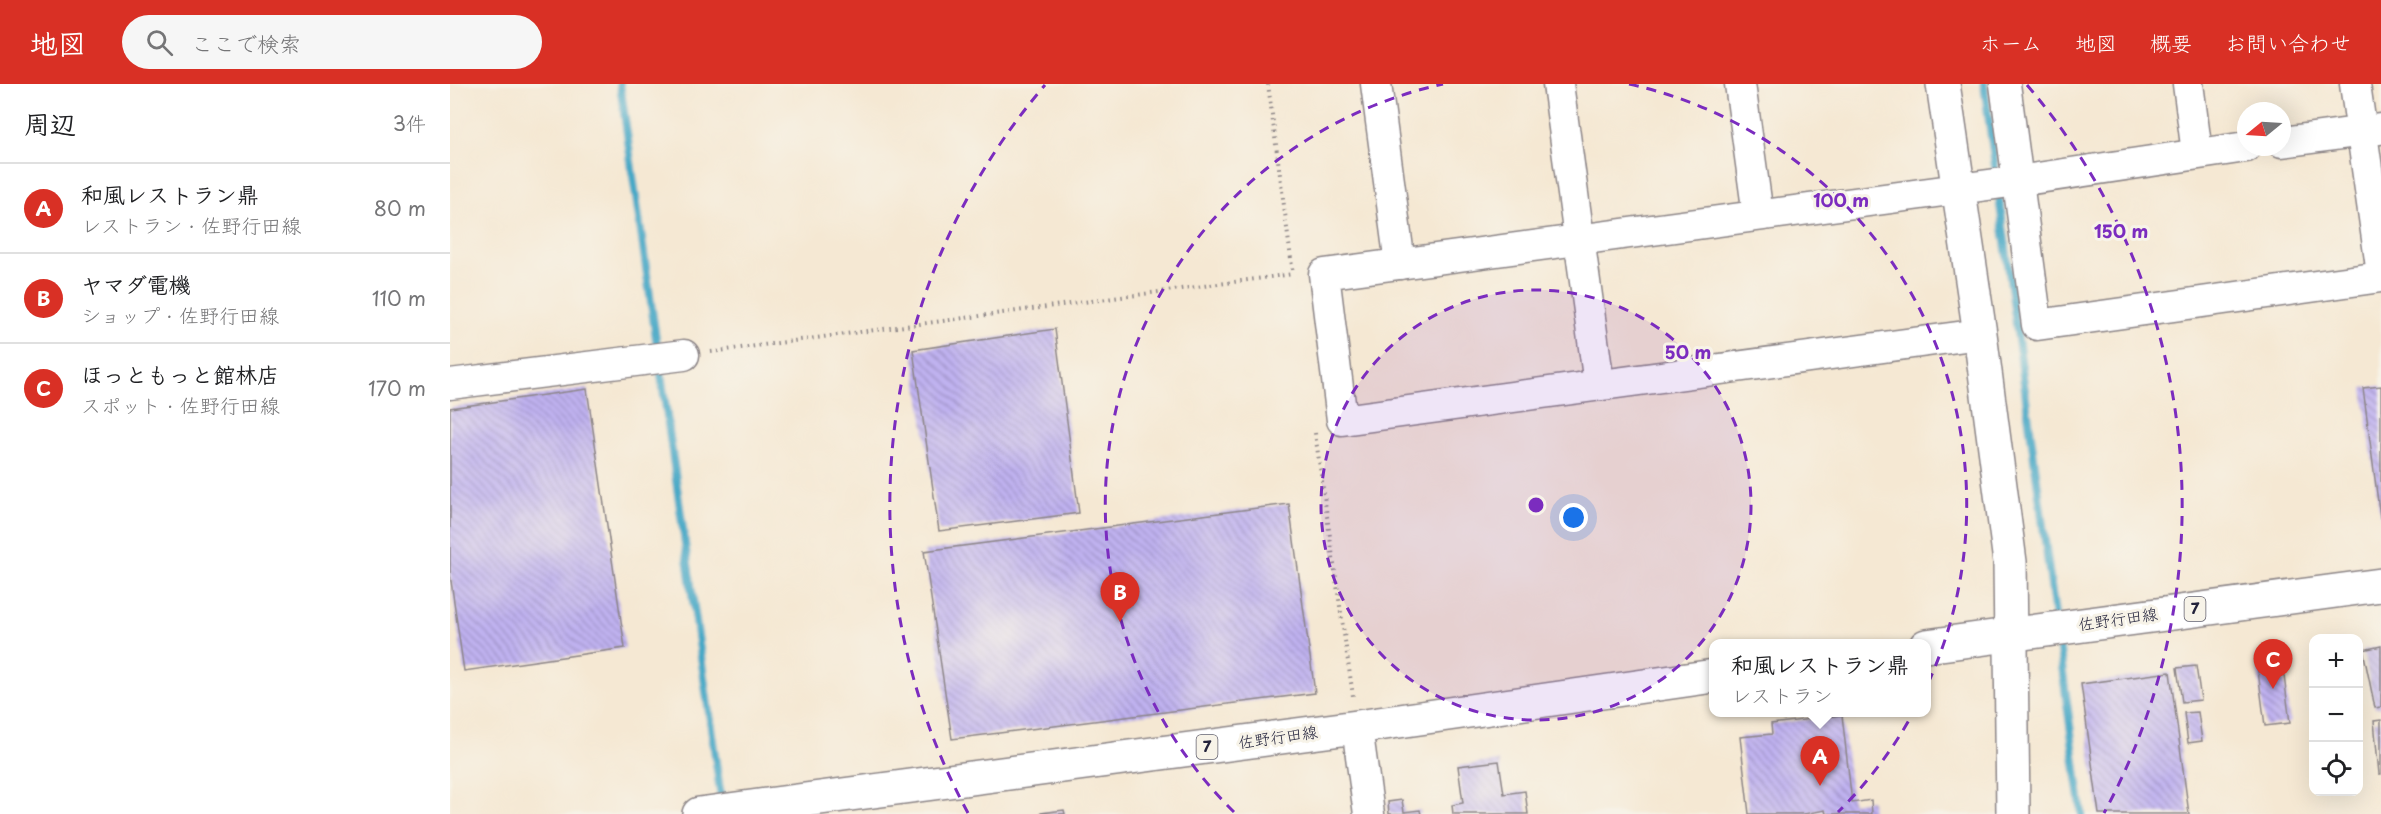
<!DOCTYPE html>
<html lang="ja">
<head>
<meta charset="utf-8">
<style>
	body { margin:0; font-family:"Playpen Sans","Klee One",sans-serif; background:#f6f6f6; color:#202124 }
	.controls { position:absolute; right:18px; bottom:18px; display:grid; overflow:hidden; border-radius:12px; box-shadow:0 6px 24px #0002 }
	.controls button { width:54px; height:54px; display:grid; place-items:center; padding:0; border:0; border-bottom:2px solid #e0e0e0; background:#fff; color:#202124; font:30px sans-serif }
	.compass { position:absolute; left:1787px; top:18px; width:54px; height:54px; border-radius:50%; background:#fff; box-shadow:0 6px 24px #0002; rotate:252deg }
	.you { position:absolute; left:1124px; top:434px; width:21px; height:21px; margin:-15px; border:4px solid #fff; border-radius:50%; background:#1a73e8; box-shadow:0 0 0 9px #1a73e833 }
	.badge { display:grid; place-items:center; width:39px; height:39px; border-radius:50%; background:#d93025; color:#fff; font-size:20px; font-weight:700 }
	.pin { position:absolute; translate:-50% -50px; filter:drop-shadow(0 2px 3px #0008) }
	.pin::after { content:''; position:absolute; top:32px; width:21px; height:18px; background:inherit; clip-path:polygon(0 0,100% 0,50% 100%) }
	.popup { position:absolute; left:1259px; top:555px; width:222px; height:78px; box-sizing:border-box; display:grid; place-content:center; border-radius:12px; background:#fff; filter:drop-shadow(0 2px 4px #0005); font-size:20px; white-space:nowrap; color:#757577 }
	.popup b { font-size:22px; color:#202124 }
	.popup::after { content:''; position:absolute; left:50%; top:100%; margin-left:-12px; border:12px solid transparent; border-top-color:#fff }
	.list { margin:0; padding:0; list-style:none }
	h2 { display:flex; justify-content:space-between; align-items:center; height:78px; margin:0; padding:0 24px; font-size:26px }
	h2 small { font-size:20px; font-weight:400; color:#757577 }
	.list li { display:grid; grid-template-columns:39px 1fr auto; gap:18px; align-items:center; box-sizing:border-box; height:90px; padding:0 24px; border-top:2px solid #e0e0e0 }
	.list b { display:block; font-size:22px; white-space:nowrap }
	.list p { margin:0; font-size:20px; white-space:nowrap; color:#757577 }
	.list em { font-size:20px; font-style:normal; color:#757577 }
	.icon { flex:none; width:33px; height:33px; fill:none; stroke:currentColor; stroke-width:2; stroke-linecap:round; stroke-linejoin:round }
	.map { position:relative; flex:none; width:1931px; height:730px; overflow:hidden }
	header { display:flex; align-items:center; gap:36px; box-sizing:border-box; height:84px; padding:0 30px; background:#d93025; color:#fff }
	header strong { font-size:28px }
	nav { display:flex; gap:33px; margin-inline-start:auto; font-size:21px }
	.search { width:420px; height:54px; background:#f6f6f6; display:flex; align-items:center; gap:15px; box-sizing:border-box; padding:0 21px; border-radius:33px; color:#757577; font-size:22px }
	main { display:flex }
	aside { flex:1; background:#fff }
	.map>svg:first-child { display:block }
</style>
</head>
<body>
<header>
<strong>地図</strong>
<div class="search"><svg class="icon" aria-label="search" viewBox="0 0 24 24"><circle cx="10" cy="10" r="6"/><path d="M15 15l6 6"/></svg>ここで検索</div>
<nav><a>ホーム</a><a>地図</a><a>概要</a><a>お問い合わせ</a></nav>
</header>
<main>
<aside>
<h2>周辺<small>3件</small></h2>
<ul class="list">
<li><span class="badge">A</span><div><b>和風レストラン鼎</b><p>レストラン · 佐野行田線</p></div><em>80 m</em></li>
<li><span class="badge">B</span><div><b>ヤマダ電機</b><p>ショップ · 佐野行田線</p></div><em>110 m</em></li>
<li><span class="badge">C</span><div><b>ほっともっと館林店</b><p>スポット · 佐野行田線</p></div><em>170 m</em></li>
</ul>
</aside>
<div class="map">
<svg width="1931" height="730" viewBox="0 0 1931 730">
	<defs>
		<pattern id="building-back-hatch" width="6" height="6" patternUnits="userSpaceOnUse" patternTransform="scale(1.5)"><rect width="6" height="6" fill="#c0b2f0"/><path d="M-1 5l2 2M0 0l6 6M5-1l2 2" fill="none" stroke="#9c90c4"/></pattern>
	</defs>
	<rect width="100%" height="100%" fill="#f7f3e8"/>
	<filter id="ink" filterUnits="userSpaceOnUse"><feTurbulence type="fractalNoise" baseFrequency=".0167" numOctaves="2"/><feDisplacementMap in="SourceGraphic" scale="12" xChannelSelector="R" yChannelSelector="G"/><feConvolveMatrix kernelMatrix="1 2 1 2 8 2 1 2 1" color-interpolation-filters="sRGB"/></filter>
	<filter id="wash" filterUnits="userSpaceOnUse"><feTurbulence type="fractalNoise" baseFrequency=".008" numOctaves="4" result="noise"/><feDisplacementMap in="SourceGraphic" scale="24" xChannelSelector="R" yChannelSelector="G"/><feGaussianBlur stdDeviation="1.35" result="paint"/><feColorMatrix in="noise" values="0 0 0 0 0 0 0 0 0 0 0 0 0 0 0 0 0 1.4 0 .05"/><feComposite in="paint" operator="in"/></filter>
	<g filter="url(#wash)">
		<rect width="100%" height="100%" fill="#f5e8d3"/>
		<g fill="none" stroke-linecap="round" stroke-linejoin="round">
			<!-- stream -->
			<g stroke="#47a8c6" stroke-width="8">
				<path d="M170,0L272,721"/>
				<path d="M1534,0L1606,539"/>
				<path d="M1608,552L1632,730"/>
			</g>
		</g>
		<g id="blocks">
			<!-- building -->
			<g fill="url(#building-back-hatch)">
				<path d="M605,245L629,429L489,447L463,266Z"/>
				<path d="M1931,302V432L1930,433L1913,304Z"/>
				<path d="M137,305L175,564L14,587L0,490V324Z"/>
				<path d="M839,420L865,609L502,655L474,467Z"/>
				<path d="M1931,562V623L1925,624L1913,566Z"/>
				<path d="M1831,568L1840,639L1815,642L1806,571Z"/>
				<path d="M1746,582L1751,616L1732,618L1727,584Z"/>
				<path d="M1720,588L1739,730H1649L1631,600Z"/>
				<path d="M1748,628L1752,657L1738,659L1734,629Z"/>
				<path d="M1392,631L1402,719L1421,716L1422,730H1376L1375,726L1354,730H1299L1290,653L1322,650L1321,640Z"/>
				<path d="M1931,636V690H1929L1924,637Z"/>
				<path d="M1049,677L1054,710L1075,707L1078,730H1003L1002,721L1013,719L1008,682Z"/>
				<path d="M952,716L954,728L970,726L971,730H939L938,718Z"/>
				<path d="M614,726L615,730H591V729Z"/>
			</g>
		</g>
	</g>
	<g filter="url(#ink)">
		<use href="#blocks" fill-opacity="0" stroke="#8c8587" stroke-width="1.5"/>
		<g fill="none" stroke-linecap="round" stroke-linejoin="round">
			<!-- minor casing -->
			<g stroke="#8c8587" stroke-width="33">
				<g id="minor">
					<path d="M926,0L950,180"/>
					<path d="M1108,0L1149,300"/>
					<path d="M1290,0L1308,131"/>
					<path d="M1555,0L1587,241L1931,193"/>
					<path d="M1738,0L1747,69"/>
					<path d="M1905,0L1931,183"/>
					<path d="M1832,58L1930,45"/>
					<path d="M1530,250L892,336L874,190L1568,97L1796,63"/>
					<path d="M0,300L234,271"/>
					<path d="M907,643L919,730"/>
				</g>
			</g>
			<!-- tertiary casing -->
			<g stroke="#8c8587" stroke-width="36">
				<path id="tertiary" d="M1493,0L1530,250L1560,478L1563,730"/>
			</g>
			<!-- primary casing -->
			<g stroke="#8c8587" stroke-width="36">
				<g id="primary">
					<path d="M1476,562L1931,501"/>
					<path d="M249,730L907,643L1264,592"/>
				</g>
			</g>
			<!-- path -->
			<g stroke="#8c8587" stroke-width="4" stroke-dasharray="1.5 4.5" stroke-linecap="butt">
				<path d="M818,0L843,190"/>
				<path d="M261,268L843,190"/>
				<path d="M865,349L903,612"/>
			</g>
			<!-- minor -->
			<use href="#minor" stroke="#fff" stroke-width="30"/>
			<!-- tertiary -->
			<use href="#tertiary" stroke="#fff" stroke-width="33"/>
			<!-- primary -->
			<use href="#primary" stroke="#fff" stroke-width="33"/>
		</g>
	</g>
	<!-- distance rings -->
	<circle cx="1086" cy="421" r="215" fill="#7b2cbf" fill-opacity=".12"/>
	<g fill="none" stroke="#7b2cbf" stroke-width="3" stroke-dasharray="10 8">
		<circle cx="1086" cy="421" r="215"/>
		<path d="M784 728A431 431 0 0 1 993 0M1179 0A431 431 0 0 1 1388 728"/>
		<path d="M518 729A646 646 0 0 1 595 1M1577 1A646 646 0 0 1 1654 729"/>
	</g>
	<g text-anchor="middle" stroke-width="6" stroke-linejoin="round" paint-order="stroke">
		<!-- shield labels -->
		<g fill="#f7f3e8" stroke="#62616f" stroke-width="1.5">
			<rect x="1734.5" y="513" width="21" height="24" rx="4.5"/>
			<rect x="746.5" y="651" width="21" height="24" rx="4.5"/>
		</g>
		<g font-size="15" font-weight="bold" fill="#22223b">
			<text x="1745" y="530">7</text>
			<text x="757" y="668">7</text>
		</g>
		<!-- street labels -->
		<g font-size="16" fill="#22223b" stroke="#f7f3e8">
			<text transform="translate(1668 535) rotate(-8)" y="6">佐野行田線</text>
			<text transform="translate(828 653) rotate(-8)" y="6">佐野行田線</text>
		</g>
	</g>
	<circle cx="1086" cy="421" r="9" fill="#7b2cbf" stroke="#f7f3e8" stroke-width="3"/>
	<g font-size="18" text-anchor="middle" font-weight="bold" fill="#7b2cbf" stroke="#f7f3e8" stroke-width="6" stroke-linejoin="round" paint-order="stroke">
		<text x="1391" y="123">100 m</text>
		<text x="1671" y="154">150 m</text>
		<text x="1238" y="275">50 m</text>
	</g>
</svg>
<div class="controls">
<button>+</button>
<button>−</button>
<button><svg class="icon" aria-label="locate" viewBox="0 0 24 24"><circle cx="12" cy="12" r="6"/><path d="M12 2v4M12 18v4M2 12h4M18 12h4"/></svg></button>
</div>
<svg class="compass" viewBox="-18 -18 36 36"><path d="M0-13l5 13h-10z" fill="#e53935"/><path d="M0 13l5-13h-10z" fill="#757577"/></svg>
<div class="you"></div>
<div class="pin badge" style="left:1370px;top:702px">A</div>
<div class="popup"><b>和風レストラン鼎</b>レストラン</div>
<div class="pin badge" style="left:670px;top:538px">B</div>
<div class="pin badge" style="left:1823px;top:605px">C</div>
</div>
</main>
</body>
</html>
